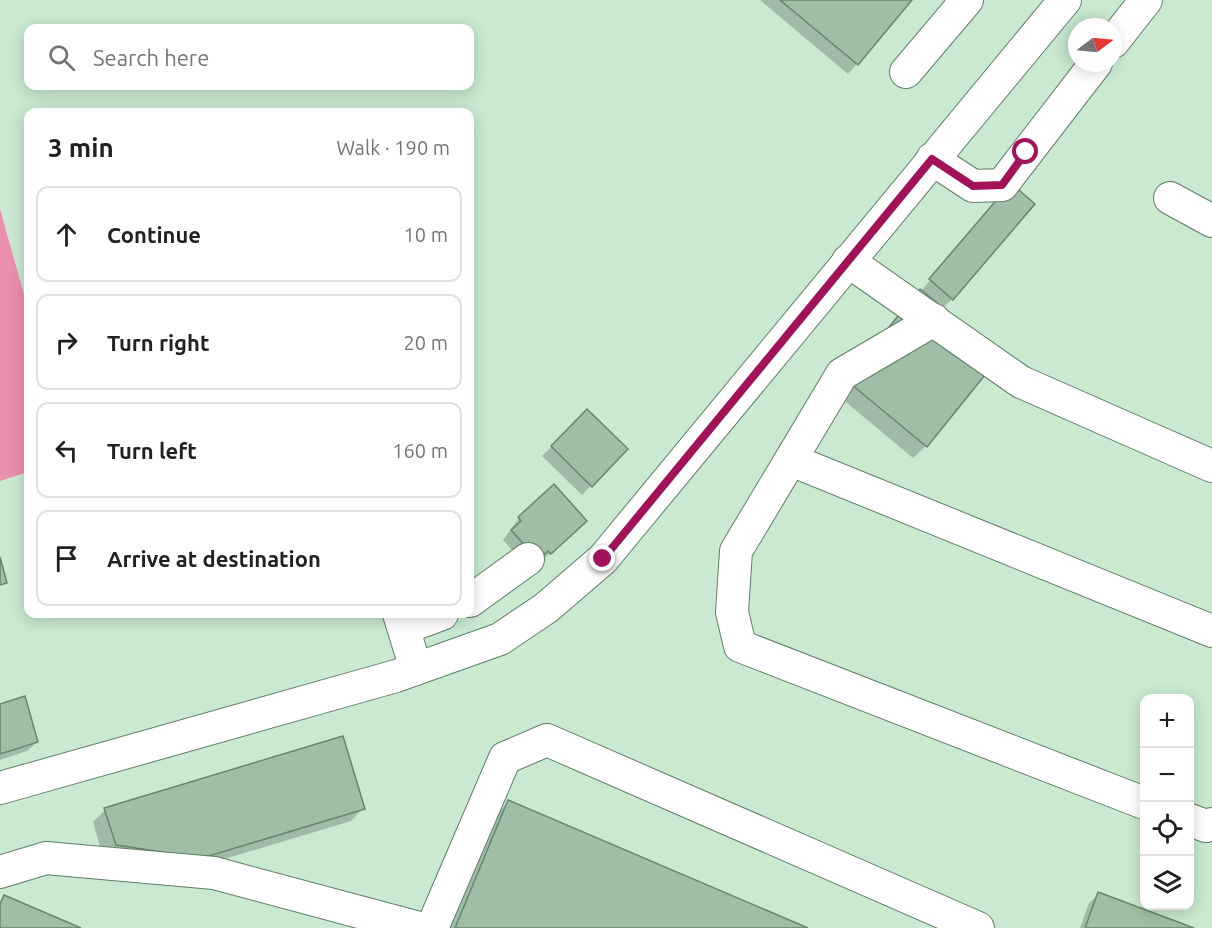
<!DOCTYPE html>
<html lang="en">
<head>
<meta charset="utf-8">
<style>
	body { margin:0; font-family:Ubuntu,sans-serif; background:#f2f2f2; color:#202124 }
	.controls { position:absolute; right:18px; bottom:18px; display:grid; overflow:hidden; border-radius:12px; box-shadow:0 3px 15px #0003 }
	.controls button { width:54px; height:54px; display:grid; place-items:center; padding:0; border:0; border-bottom:2px solid #e0e0e0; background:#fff; color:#202124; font:30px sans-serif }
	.compass { position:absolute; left:1068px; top:18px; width:54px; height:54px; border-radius:50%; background:#fff; box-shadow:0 3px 15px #0003; rotate:74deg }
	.stop { position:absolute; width:18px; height:18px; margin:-14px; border:4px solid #a11258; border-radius:50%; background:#fff }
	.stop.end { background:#a11258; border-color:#fff; box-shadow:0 2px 6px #0008 }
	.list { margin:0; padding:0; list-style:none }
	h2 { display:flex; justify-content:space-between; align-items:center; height:78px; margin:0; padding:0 24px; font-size:26px }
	h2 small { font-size:20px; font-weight:400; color:#757577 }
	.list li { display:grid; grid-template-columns:39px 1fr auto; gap:18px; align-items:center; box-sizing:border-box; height:96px; margin:0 12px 12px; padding:0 12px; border:2px solid #e0e0e0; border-radius:12px }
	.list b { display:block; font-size:22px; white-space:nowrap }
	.list em { font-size:20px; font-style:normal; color:#757577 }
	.icon { flex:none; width:33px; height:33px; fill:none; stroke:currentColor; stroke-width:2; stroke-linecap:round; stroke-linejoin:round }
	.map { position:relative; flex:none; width:1212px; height:928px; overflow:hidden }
	.search { position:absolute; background:#fff; box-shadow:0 3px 15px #0003; left:24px; top:24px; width:450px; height:66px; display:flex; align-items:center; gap:15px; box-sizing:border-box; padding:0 21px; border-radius:12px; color:#757577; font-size:22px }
	.panel { position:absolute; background:#fff; box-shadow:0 3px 15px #0003; left:24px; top:108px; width:450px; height:510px; border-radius:12px }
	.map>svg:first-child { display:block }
</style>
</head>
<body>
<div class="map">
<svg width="1212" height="928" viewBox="0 0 1212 928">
	<rect width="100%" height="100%" fill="#cae9d0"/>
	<!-- water -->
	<path fill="#ea8fad" d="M0,209L28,309V472L0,481Z"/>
	<!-- shadow -->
	<g fill="#0003">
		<path d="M760,0H910L848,74Z"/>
		<path d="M1002,195L952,299L942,309L926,446L913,458L835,393Z"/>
		<path d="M587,411L626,449L582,495L542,456Z"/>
		<path d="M519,518L576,530L540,562L528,568L503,540Z"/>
		<path d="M0,705L37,742L27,751L0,760Z"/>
		<path d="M509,802L804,928H450L499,811Z"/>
		<path d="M363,808L351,821L188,870L103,857L93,822L105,810Z"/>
		<path d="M1099,894L1190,928H1080L1089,903Z"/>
	</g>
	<!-- building -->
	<g fill="#a0bea6" stroke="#68856e" stroke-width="1.5">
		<path d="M780,0H912L858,65Z"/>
		<path d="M1011,183L1035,204L953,300L929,279Z"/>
		<path d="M920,289L1001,355L927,447L846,380Z"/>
		<path d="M587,409L628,449L592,487L551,446Z"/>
		<path d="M554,484L587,521L551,554L548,551L538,560L511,530L521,521L518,517Z"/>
		<path d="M0,557L7,583L0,585Z"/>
		<path d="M25,696L38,742L0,754V704Z"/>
		<path d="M343,736L365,809L202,858L116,845L104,808Z"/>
		<path d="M508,800L808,928H455Z"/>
		<path d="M1098,892L1194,928H1085Z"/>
		<path d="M4,895L81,928H0V904Z"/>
	</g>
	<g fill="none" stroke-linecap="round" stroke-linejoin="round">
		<!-- minor casing -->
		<g stroke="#617e67" stroke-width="34">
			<g id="minor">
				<path d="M1113,42L1146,0"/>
				<path d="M906,72L967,0"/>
				<path d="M932,159L973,186L1002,185L1096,63"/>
				<path d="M1170,198L1212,221"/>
				<path d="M848,261L1021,382L1212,466"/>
				<path d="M934,320L842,374L736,551L732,612L740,646L1144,803"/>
				<path d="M791,460L1212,631"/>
				<path d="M470,601L528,559"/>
				<path d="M399,614L416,669"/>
				<path d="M404,628L442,614"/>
				<path d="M0,788L396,676L500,639L546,608L603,559L1065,0"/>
				<path d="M1190,820L1206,826L1212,824"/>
				<path d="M0,872L46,858L214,873L419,928"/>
				<path d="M432,928L505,758L547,740L978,928"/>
			</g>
		</g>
		<!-- minor -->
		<use href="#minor" stroke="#fff" stroke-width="32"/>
	</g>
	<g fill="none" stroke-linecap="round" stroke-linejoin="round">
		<!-- route -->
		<path stroke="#a11258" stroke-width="8" d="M603,559L932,159L973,186L1002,185L1026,152"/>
	</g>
</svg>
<div class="controls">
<button>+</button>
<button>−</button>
<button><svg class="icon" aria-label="locate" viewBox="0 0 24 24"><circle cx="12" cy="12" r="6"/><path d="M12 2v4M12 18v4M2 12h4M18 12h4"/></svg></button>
<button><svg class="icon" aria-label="layers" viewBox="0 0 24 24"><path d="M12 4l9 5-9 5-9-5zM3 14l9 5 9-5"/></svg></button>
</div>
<svg class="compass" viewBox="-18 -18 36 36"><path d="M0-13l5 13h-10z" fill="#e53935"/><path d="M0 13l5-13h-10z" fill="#757577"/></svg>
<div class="stop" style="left:1026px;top:152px"></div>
<div class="stop end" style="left:603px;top:559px"></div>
<div class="search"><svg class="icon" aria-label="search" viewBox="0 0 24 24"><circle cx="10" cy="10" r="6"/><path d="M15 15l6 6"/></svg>Search here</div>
<section class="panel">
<h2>3 min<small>Walk · 190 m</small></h2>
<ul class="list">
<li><svg class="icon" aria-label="ahead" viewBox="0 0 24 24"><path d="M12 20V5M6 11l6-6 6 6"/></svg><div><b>Continue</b></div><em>10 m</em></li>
<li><svg class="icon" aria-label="right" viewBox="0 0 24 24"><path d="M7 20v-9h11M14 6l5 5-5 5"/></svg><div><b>Turn right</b></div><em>20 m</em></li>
<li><svg class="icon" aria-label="left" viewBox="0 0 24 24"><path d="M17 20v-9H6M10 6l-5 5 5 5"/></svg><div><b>Turn left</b></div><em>160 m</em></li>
<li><svg class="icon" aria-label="arrive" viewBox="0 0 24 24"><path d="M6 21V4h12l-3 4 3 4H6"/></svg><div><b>Arrive at destination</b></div></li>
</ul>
</section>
</div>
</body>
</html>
